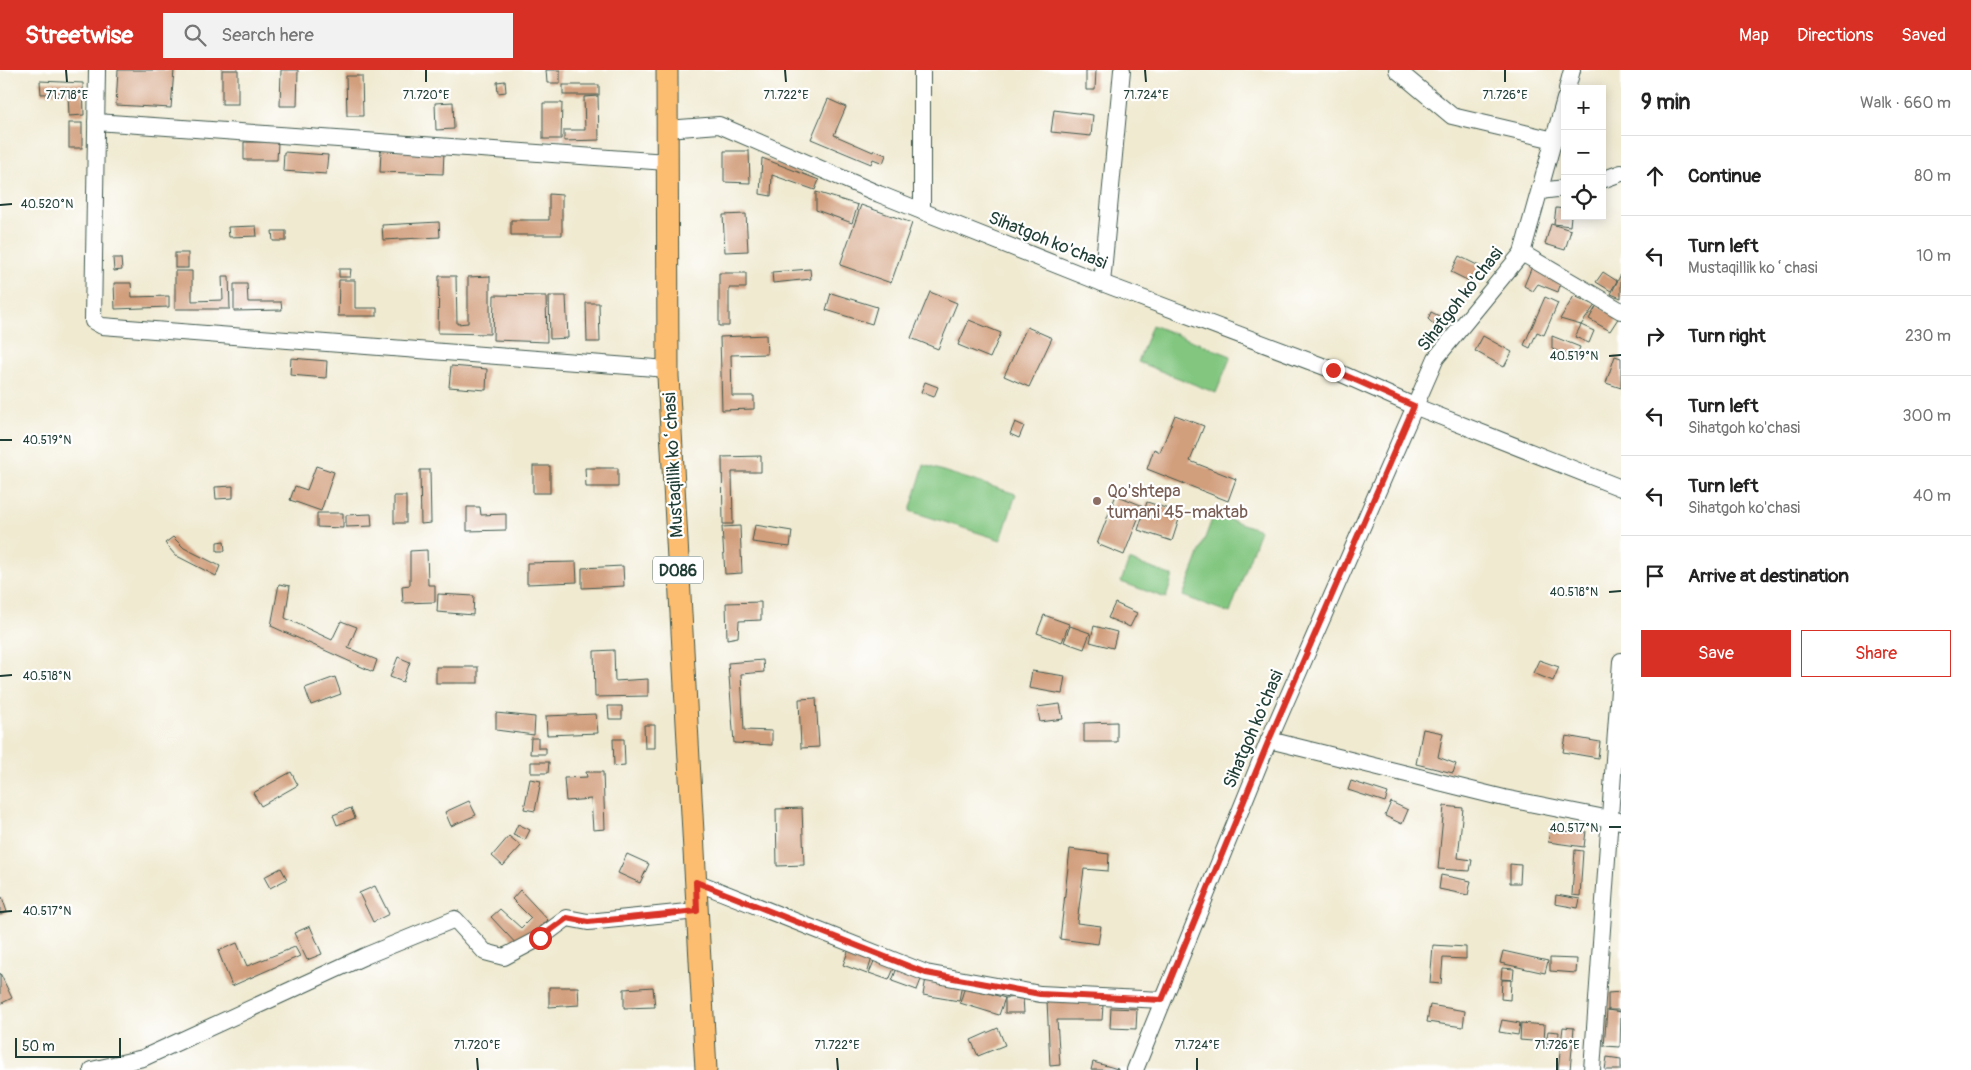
<!DOCTYPE html>
<html lang="en">
<head>
<meta charset="utf-8">
<style>
	body { margin:0; font-family:Pangolin,sans-serif; background:#f2f2f2; color:#222 }
	.controls { position:absolute; right:15px; top:15px; display:grid; overflow:hidden; border-radius:0px; box-shadow:0 2px 12px #0003 }
	.controls button { width:45px; height:45px; display:grid; place-items:center; padding:0; border:0; border-bottom:1px solid #e0e0e0; background:#fff; color:#222; font:25px sans-serif }
	.scale { position:absolute; left:15px; bottom:12px; width:106px; box-sizing:border-box; padding-left:5px; border:2px solid #1f3d34; border-top:0; font-size:14px; line-height:18px; white-space:nowrap; color:#1f3d34; -webkit-text-stroke:4px #fff; paint-order:stroke }
	.stop { position:absolute; width:15px; height:15px; margin:-11px; border:4px solid #d93025; border-radius:50%; background:#fff }
	.stop.end { background:#d93025; border-color:#fff; box-shadow:0 1px 5px #0008 }
	.list { margin:0; padding:0; list-style:none }
	h2 { display:flex; justify-content:space-between; align-items:center; height:65px; margin:0; padding:0 20px; font-size:21px }
	h2 small { font-size:16px; font-weight:400; color:#767676 }
	.list li { display:grid; grid-template-columns:32px 1fr auto; gap:15px; align-items:center; box-sizing:border-box; height:80px; padding:0 20px; border-top:1px solid #e0e0e0 }
	.list b { display:block; font-size:19px; white-space:nowrap }
	.list p { margin:0; font-size:16px; white-space:nowrap; color:#767676 }
	.list em { font-size:16px; font-style:normal; color:#767676 }
	.actions { display:flex; gap:10px; padding:15px 20px }
	.actions a { flex:1; padding:11px 0; border:1px solid #d93025; border-radius:0px; text-align:center; font-size:18px; color:#d93025 }
	.actions .main { background:#d93025; color:#fff }
	.icon { flex:none; width:28px; height:28px; fill:none; stroke:currentColor; stroke-width:2; stroke-linecap:round; stroke-linejoin:round }
	.map { position:relative; flex:none; width:1621px; height:1000px; overflow:hidden }
	header { display:flex; align-items:center; gap:30px; box-sizing:border-box; height:70px; padding:0 25px; background:#d93025; color:#fff }
	header strong { font-size:24px }
	nav { display:flex; gap:28px; margin-inline-start:auto; font-size:18px }
	.search { width:350px; height:45px; background:#f2f2f2; display:flex; align-items:center; gap:12px; box-sizing:border-box; padding:0 18px; border-radius:0px; color:#767676; font-size:19px }
	main { display:flex }
	aside { flex:1; background:#fff }
	.map>svg:first-child { display:block }
</style>
</head>
<body>
<header>
<strong>Streetwise</strong>
<div class="search"><svg class="icon" aria-label="search" viewBox="0 0 24 24"><circle cx="10" cy="10" r="6"/><path d="M15 15l6 6"/></svg>Search here</div>
<nav><a>Map</a><a>Directions</a><a>Saved</a></nav>
</header>
<main>
<div class="map">
<svg width="1621" height="1000" viewBox="0 0 1621 1000">
	<rect width="100%" height="100%" fill="#fff"/>
	<filter id="ink" filterUnits="userSpaceOnUse"><feTurbulence type="fractalNoise" baseFrequency=".02" numOctaves="2"/><feDisplacementMap in="SourceGraphic" scale="10" xChannelSelector="R" yChannelSelector="G"/><feConvolveMatrix kernelMatrix="1 2 1 2 8 2 1 2 1" color-interpolation-filters="sRGB"/></filter>
	<filter id="wash" filterUnits="userSpaceOnUse"><feTurbulence type="fractalNoise" baseFrequency=".0096" numOctaves="4" result="noise"/><feDisplacementMap in="SourceGraphic" scale="20" xChannelSelector="R" yChannelSelector="G"/><feGaussianBlur stdDeviation="1.12" result="paint"/><feColorMatrix in="noise" values="0 0 0 0 0 0 0 0 0 0 0 0 0 0 0 0 0 1.4 0 .05"/><feComposite in="paint" operator="in"/></filter>
	<g filter="url(#wash)">
		<rect width="100%" height="100%" fill="#f0ead1"/>
		<!-- green -->
		<g fill="#82c680" stroke="#50825a">
			<path d="M1152,255L1231,286L1216,323L1138,292Z"/>
			<path d="M924,395L1016,424L1001,470L910,441Z"/>
			<path d="M1214,444L1260,460L1230,543L1183,526Z"/>
			<path d="M1129,490L1173,506L1166,528L1121,512Z"/>
		</g>
		<g id="blocks">
			<!-- building -->
			<g fill="#d29f7d">
				<path d="M118,0H174L171,38L116,35Z"/>
				<rect x="222" y="0" width="16" height="34"/>
				<path d="M281,0H298L297,36H280Z"/>
				<path d="M546,0H560V13H547Z"/>
				<path d="M1086,0H1096L1095,20H1086Z"/>
				<path d="M346,6H362L363,46H347Z"/>
				<path d="M40,11L83,13L84,45L69,46L68,23L41,24Z"/>
				<path d="M505,11L506,22L498,23L497,12Z"/>
				<rect x="563" y="15" width="36" height="10"/>
				<path d="M598,26L599,70L564,71V60H585L584,27Z"/>
				<path d="M828,29L846,37L834,65L873,82L874,80L886,85L883,93L873,89L871,94L811,69Z"/>
				<path d="M453,32L454,59L436,60L435,33Z"/>
				<path d="M543,33H562L561,69H543Z"/>
				<path d="M1054,40L1093,45L1091,66L1051,62Z"/>
				<rect x="69" y="53" width="13" height="25"/>
				<path d="M244,72H278L277,90H244Z"/>
				<path d="M381,80L444,82L443,104L380,102Z"/>
				<path d="M724,81H749L750,113L724,112Z"/>
				<path d="M284,82L328,85L326,104L283,101Z"/>
				<path d="M762,88L819,110L815,120L772,105L771,126L760,124Z"/>
				<path d="M816,122L858,135L852,153L816,140Z"/>
				<path d="M549,124L562,125V165H511V150H549Z"/>
				<path d="M861,135L912,153L891,213L840,195Z"/>
				<path d="M1556,138L1565,139V146H1571L1570,156L1554,154Z"/>
				<path d="M746,144L748,181L725,182L723,145Z"/>
				<path d="M439,152L440,167L383,170L382,155Z"/>
				<path d="M1551,154L1571,160L1565,180L1545,174Z"/>
				<path d="M256,156L257,166L229,167L228,157Z"/>
				<path d="M272,161H286V171H273Z"/>
				<rect x="175" y="183" width="13" height="15"/>
				<path d="M1459,186L1481,197L1473,213L1451,202Z"/>
				<path d="M113,188H121L122,200L114,201Z"/>
				<path d="M1533,194L1562,209L1558,222L1538,214L1533,221L1524,216Z"/>
				<path d="M339,199H351L350,207H339Z"/>
				<path d="M810,199L811,209L773,213L772,202Z"/>
				<path d="M175,201H192V231L223,230L222,206H229L230,239H175Z"/>
				<path d="M1603,202L1617,211L1611,221L1596,212Z"/>
				<path d="M719,203H746V218H729V256H719Z"/>
				<path d="M1621,204V228L1611,224Z"/>
				<path d="M439,206H456L457,254L468,253V207L490,206V264L438,263Z"/>
				<path d="M339,210H355V238H377V246H338Z"/>
				<path d="M114,213H131L132,227L169,226V237L115,239Z"/>
				<path d="M234,214H247L248,232H281L282,240L234,241Z"/>
				<path d="M930,222L957,233L938,279L911,268Z"/>
				<path d="M831,223L877,237L872,254L826,240Z"/>
				<path d="M494,225L546,226L547,272L493,270Z"/>
				<path d="M549,226H566L568,268L550,269Z"/>
				<path d="M1574,226L1595,235L1581,255L1560,249Z"/>
				<path d="M1545,227L1558,233L1544,265L1537,262L1530,278L1524,275Z"/>
				<path d="M586,233H599L600,272H587Z"/>
				<path d="M1597,235L1619,247L1610,261L1589,249Z"/>
				<path d="M1431,242L1452,252L1443,263L1428,249Z"/>
				<path d="M969,250L1001,263L990,288L958,275Z"/>
				<path d="M1581,255L1594,261L1589,273L1575,267Z"/>
				<path d="M1027,257L1052,268L1029,317L1004,306Z"/>
				<path d="M766,265L767,284L731,285L732,326H754V339L722,340L720,267Z"/>
				<path d="M1483,266L1512,282L1504,297L1475,281Z"/>
				<path d="M1552,266L1580,277L1576,288L1552,279Z"/>
				<path d="M1615,286L1621,288V318L1606,313Z"/>
				<path d="M291,288L327,291L326,308L290,305Z"/>
				<path d="M451,296L487,299L486,320L449,317Z"/>
				<path d="M925,312L938,317L934,327L921,322Z"/>
				<path d="M1175,345L1204,356L1190,391L1236,409L1228,431L1147,399L1154,379L1160,382Z"/>
				<path d="M1015,352L1024,356L1019,368L1010,364Z"/>
				<path d="M761,386V402H732L733,454H723L722,387Z"/>
				<path d="M316,396L334,402L321,441L290,430L295,416L307,420Z"/>
				<rect x="533" y="396" width="17" height="27"/>
				<path d="M585,398H618V417H586Z"/>
				<path d="M420,400H430L431,453L421,454Z"/>
				<path d="M233,416V428L216,429L215,417Z"/>
				<path d="M1116,425L1143,436L1124,485L1097,474Z"/>
				<rect x="394" y="426" width="12" height="27"/>
				<path d="M1147,432L1181,443L1172,471L1138,460Z"/>
				<path d="M467,437H480L481,445L506,444V460L467,461Z"/>
				<path d="M317,443H343V458L317,457Z"/>
				<path d="M371,444L372,456L346,457V445Z"/>
				<path d="M755,455L792,461L790,477L752,472Z"/>
				<path d="M740,456L742,503L725,504L722,457Z"/>
				<path d="M173,467L184,478L220,496L216,506L175,485L165,473Z"/>
				<path d="M224,471L225,481H217V472Z"/>
				<path d="M427,480L428,515H435V532L403,533L402,516L410,515V481Z"/>
				<path d="M576,492L577,512L527,514V493Z"/>
				<path d="M623,496L624,516L582,518V498Z"/>
				<path d="M279,514L290,516L285,548L332,570L341,551L357,557L348,578L377,590L373,602L271,556Z"/>
				<path d="M438,524L474,526L473,545L437,542Z"/>
				<path d="M761,532V550L739,551L738,567L727,569L726,533Z"/>
				<path d="M1115,533L1137,543L1130,557L1108,548Z"/>
				<path d="M1044,545L1069,554L1062,572L1037,563Z"/>
				<path d="M1070,556L1090,563L1084,579L1064,572Z"/>
				<path d="M1094,556L1117,562L1113,578L1090,572Z"/>
				<path d="M614,580L615,611L648,609V626L595,627L594,581Z"/>
				<path d="M398,587L410,592L403,612L390,607Z"/>
				<path d="M763,590L764,602L741,604L744,660L772,661V675L734,673L728,593Z"/>
				<path d="M1539,590L1559,597L1553,611L1533,603Z"/>
				<rect x="436" y="597" width="42" height="16"/>
				<path d="M1032,601L1065,606L1062,624L1029,618Z"/>
				<path d="M335,607L341,624L311,635L305,618Z"/>
				<path d="M816,628L819,677L801,678L799,629Z"/>
				<path d="M1060,634L1063,649L1040,652L1037,637Z"/>
				<path d="M608,636H622V649H609Z"/>
				<path d="M496,643L535,647L534,665L496,660Z"/>
				<path d="M596,644L598,663L547,665L546,646Z"/>
				<path d="M1117,652V672H1084V653Z"/>
				<path d="M644,655H655V678H645Z"/>
				<path d="M1423,659L1443,663L1438,687L1456,694L1453,703L1416,694Z"/>
				<path d="M1566,666L1600,672L1598,688L1563,682Z"/>
				<path d="M531,668H538V678H546V684H530Z"/>
				<path d="M613,669H624L625,695L614,696Z"/>
				<path d="M531,692H549L548,703H531Z"/>
				<path d="M291,702L298,715L261,736L253,723Z"/>
				<path d="M586,702H603L605,759L593,760L591,729L566,731L564,708L587,707Z"/>
				<path d="M530,709L541,711L535,741L524,739Z"/>
				<path d="M1351,711L1388,723L1385,732L1348,720Z"/>
				<path d="M469,731L476,745L451,756L445,742Z"/>
				<path d="M1391,732L1408,740L1402,754L1385,746Z"/>
				<path d="M1444,736L1463,738L1458,788L1472,790L1470,801L1438,799Z"/>
				<path d="M351,738L355,748L337,755L333,745Z"/>
				<path d="M802,738L804,795L777,796L776,739Z"/>
				<path d="M518,754L530,760L525,770L513,765Z"/>
				<path d="M1551,756L1586,761L1584,777L1548,772Z"/>
				<path d="M509,766L521,776L503,796L492,786Z"/>
				<path d="M1070,779L1109,784L1108,801L1084,799L1077,853L1101,856L1098,874L1060,869Z"/>
				<path d="M1575,780L1583,781L1580,826L1572,825Z"/>
				<path d="M627,784L649,794L640,813L618,803Z"/>
				<path d="M1510,794L1521,795L1520,813H1510Z"/>
				<path d="M281,798L287,809L270,818L264,807Z"/>
				<path d="M1441,805L1471,811L1468,825L1439,819Z"/>
				<path d="M375,816L389,844L373,852L359,823Z"/>
				<path d="M520,820L548,850L519,877L491,847L500,839L521,858L531,848L512,829Z"/>
				<path d="M1556,825L1580,829L1578,838L1555,834Z"/>
				<path d="M2,827L7,842L0,845V828Z"/>
				<path d="M310,856L322,884L307,890L294,863Z"/>
				<path d="M237,873L247,896L295,877L300,886L232,916L218,881Z"/>
				<path d="M1433,875L1466,877V889L1443,888L1441,914L1430,913Z"/>
				<path d="M849,879L872,888L867,904L843,895Z"/>
				<path d="M1503,881L1548,891L1545,903L1500,893Z"/>
				<path d="M1550,888L1577,889L1576,903L1550,901Z"/>
				<path d="M875,889L895,896L889,910L869,903Z"/>
				<path d="M897,898L922,907L917,920L892,911Z"/>
				<path d="M1502,898L1514,899L1513,910L1501,909Z"/>
				<path d="M0,903L12,928L0,934Z"/>
				<path d="M926,908L962,913L959,931L923,925Z"/>
				<path d="M1502,910H1511L1510,930L1501,929Z"/>
				<path d="M965,916L1005,928L999,945L960,933Z"/>
				<path d="M549,917H578L579,935L549,937Z"/>
				<path d="M653,917L655,937L624,938V919Z"/>
				<path d="M1621,922V940H1608V923Z"/>
				<path d="M1023,927L1024,943H1005V928Z"/>
				<path d="M1047,930L1103,935L1102,950H1057L1060,995L1050,996Z"/>
				<path d="M1430,935L1465,941L1463,957L1427,952Z"/>
				<path d="M1111,938L1137,939L1136,959L1110,958Z"/>
				<path d="M1607,940L1621,942L1620,977L1604,976Z"/>
				<path d="M1502,950L1520,953L1518,965L1499,962Z"/>
				<path d="M1521,953L1545,955L1544,972L1520,970Z"/>
				<path d="M1563,957L1574,958L1570,1000H1558Z"/>
				<path d="M998,958L1005,975L978,986L971,970Z"/>
				<path d="M1548,961L1559,962L1558,974L1546,973Z"/>
				<path d="M1607,987L1621,989V1000H1605Z"/>
				<path d="M1093,992L1118,999V1000H1091Z"/>
			</g>
		</g>
	</g>
	<g filter="url(#ink)">
		<use href="#blocks" fill-opacity="0" stroke="#3e574c" stroke-width="1"/>
		<g fill="none" stroke-linecap="round" stroke-linejoin="round">
			<!-- minor casing -->
			<g stroke="#3e574c" stroke-width="18">
				<g id="minor">
					<path d="M97,0L93,251L102,256L668,299"/>
					<path d="M1397,0L1452,46L1554,70"/>
					<path d="M1567,19L1572,0"/>
					<path d="M96,52L667,92"/>
					<path d="M667,59L719,55L879,124L1102,213L1333,300L1414,336L1621,418"/>
					<path d="M1602,110L1621,103"/>
					<path d="M1540,121L1565,118"/>
					<path d="M922,141V0"/>
					<path d="M1522,183L1621,241"/>
					<path d="M1102,213L1122,0"/>
					<path d="M1269,670L1504,728L1620,751"/>
					<path d="M696,812L926,903L1040,924L1162,930"/>
					<path d="M92,1000L143,988L365,886L455,849L485,882L504,887L540,868L567,848L588,852L697,841"/>
					<path d="M1135,1000L1269,670L1436,288L1522,183L1565,29"/>
					<path d="M1592,1000L1621,591"/>
				</g>
			</g>
			<!-- major casing -->
			<g stroke="#3e574c" stroke-width="23">
				<path id="major" d="M667,0L668,306L706,1000"/>
			</g>
			<!-- minor -->
			<use href="#minor" stroke="#fff" stroke-width="16"/>
			<!-- major -->
			<use href="#major" stroke="#fcbd6f" stroke-width="21"/>
		</g>
	</g>
	<g fill="none" stroke-linecap="round" stroke-linejoin="round" filter="url(#ink)">
		<!-- route -->
		<path stroke="#d93025" stroke-width="6" d="M540,868L567,848L588,852L697,841L696,812L926,903L1040,924L1162,930L1269,670L1414,336L1333,300"/>
	</g>
	<!-- ticks -->
	<path fill="none" stroke="#1f3d34" stroke-width="2" d="M66,0L67,12M426,0V12M785,0L786,12M1145,0L1146,12M1505,0V12M0,135L12,134M1609,286L1621,285M0,370H12M1609,522L1621,521M0,606L12,605M1609,757H1621M0,842L12,841M477,988L478,1000M837,988L838,1000M1197,988V1000M1557,988V1000"/>
	<!-- markers -->
	<circle fill="#8d6e63" stroke="#fff" stroke-width="2" cx="1097" cy="431" r="5"/>
	<g text-anchor="middle" stroke-width="4.5" stroke-linejoin="round" paint-order="stroke">
		<!-- shield labels -->
		<rect fill="#fff" stroke="#627771" stroke-width="1" x="653" y="486.5" width="50" height="27" rx="4"/>
		<g font-size="16" font-weight="bold" fill="#1f3d34">
			<text x="678" y="506">D086</text>
		</g>
		<!-- street labels -->
		<g font-size="18" fill="#1f3d34" stroke="#fff">
			<text transform="translate(1048 170) rotate(22)" y="6">Sihatgoh ko'chasi</text>
			<text transform="translate(1460 229) rotate(-52)" y="6">Sihatgoh ko'chasi</text>
			<text transform="translate(673 395) rotate(-93)" y="6">Mustaqillik koʻchasi</text>
			<text transform="translate(1253 659) rotate(-67)" y="6">Sihatgoh ko'chasi</text>
		</g>
		<!-- education labels -->
		<g font-size="18" fill="#785e54" stroke="#fff" text-anchor="start">
			<text x="1107" y="427">Qo'shtepa<tspan x="1107" dy="21">tumani 45-maktab</tspan></text>
		</g>
	</g>
	<g font-size="12" text-anchor="middle" fill="#1f3d34" stroke="#fff" stroke-width="4.5" stroke-linejoin="round" paint-order="stroke">
		<text x="67" y="29">71.718°E</text>
		<text x="426" y="29">71.720°E</text>
		<text x="786" y="29">71.722°E</text>
		<text x="1146" y="29">71.724°E</text>
		<text x="1505" y="29">71.726°E</text>
		<text x="47" y="138">40.520°N</text>
		<text x="1574" y="290">40.519°N</text>
		<text x="47" y="374">40.519°N</text>
		<text x="1574" y="526">40.518°N</text>
		<text x="47" y="610">40.518°N</text>
		<text x="1574" y="762">40.517°N</text>
		<text x="47" y="845">40.517°N</text>
		<text x="477" y="979">71.720°E</text>
		<text x="837" y="979">71.722°E</text>
		<text x="1197" y="979">71.724°E</text>
		<text x="1557" y="979">71.726°E</text>
	</g>
</svg>
<div class="controls">
<button>+</button>
<button>−</button>
<button><svg class="icon" aria-label="locate" viewBox="0 0 24 24"><circle cx="12" cy="12" r="6"/><path d="M12 2v4M12 18v4M2 12h4M18 12h4"/></svg></button>
</div>
<div class="scale">50 m</div>
<div class="stop" style="left:540px;top:868px"></div>
<div class="stop end" style="left:1333px;top:300px"></div>
</div>
<aside>
<h2>9 min<small>Walk · 660 m</small></h2>
<ul class="list">
<li><svg class="icon" aria-label="ahead" viewBox="0 0 24 24"><path d="M12 20V5M6 11l6-6 6 6"/></svg><div><b>Continue</b></div><em>80 m</em></li>
<li><svg class="icon" aria-label="left" viewBox="0 0 24 24"><path d="M17 20v-9H6M10 6l-5 5 5 5"/></svg><div><b>Turn left</b><p>Mustaqillik koʻchasi</p></div><em>10 m</em></li>
<li><svg class="icon" aria-label="right" viewBox="0 0 24 24"><path d="M7 20v-9h11M14 6l5 5-5 5"/></svg><div><b>Turn right</b></div><em>230 m</em></li>
<li><svg class="icon" aria-label="left" viewBox="0 0 24 24"><path d="M17 20v-9H6M10 6l-5 5 5 5"/></svg><div><b>Turn left</b><p>Sihatgoh ko'chasi</p></div><em>300 m</em></li>
<li><svg class="icon" aria-label="left" viewBox="0 0 24 24"><path d="M17 20v-9H6M10 6l-5 5 5 5"/></svg><div><b>Turn left</b><p>Sihatgoh ko'chasi</p></div><em>40 m</em></li>
<li><svg class="icon" aria-label="arrive" viewBox="0 0 24 24"><path d="M6 21V4h12l-3 4 3 4H6"/></svg><div><b>Arrive at destination</b></div></li>
</ul>
<div class="actions"><a class="main">Save</a><a>Share</a></div>
</aside>
</main>
</body>
</html>
